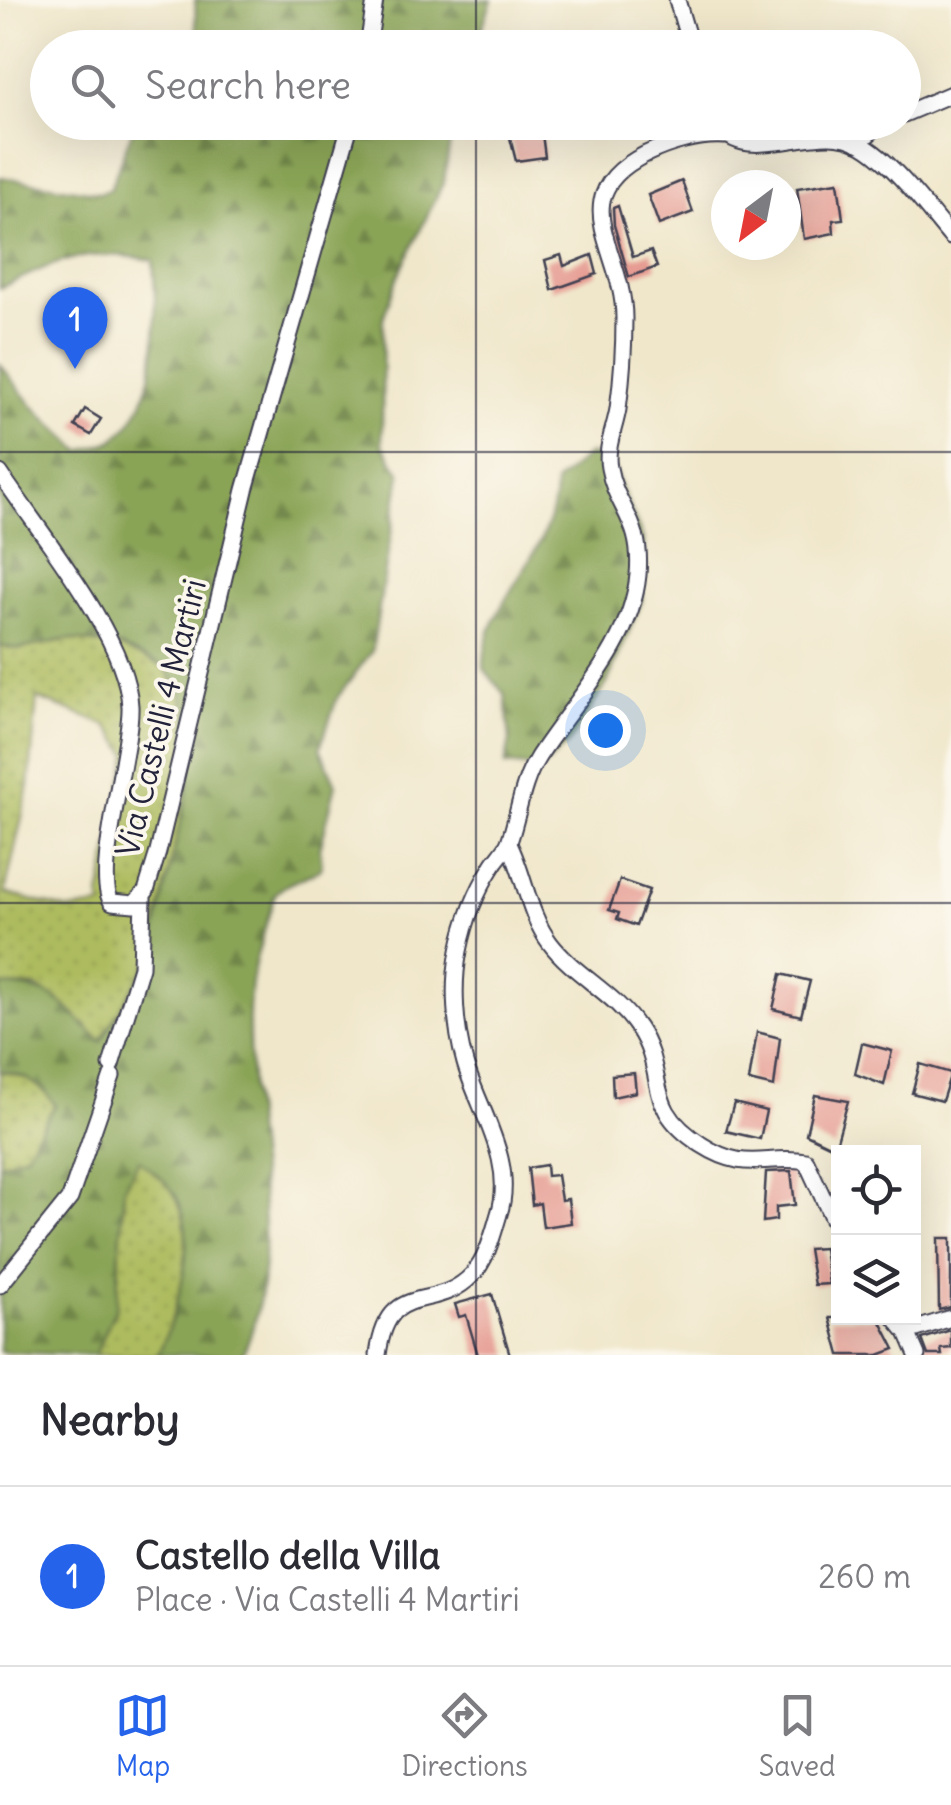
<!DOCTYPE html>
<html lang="en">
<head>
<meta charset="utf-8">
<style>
	body { margin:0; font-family:Delius,sans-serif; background:#f2f2f3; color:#2b2b33 }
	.controls { position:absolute; right:30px; bottom:30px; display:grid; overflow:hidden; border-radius:0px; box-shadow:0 10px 40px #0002 }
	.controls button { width:90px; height:90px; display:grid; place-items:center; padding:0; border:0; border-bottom:2px solid #e1e1e2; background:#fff; color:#2b2b33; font:50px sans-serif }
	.compass { position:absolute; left:711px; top:170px; width:90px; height:90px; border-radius:50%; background:#fff; box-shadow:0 10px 40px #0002; rotate:212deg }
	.you { position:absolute; left:605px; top:730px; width:35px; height:35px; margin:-25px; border:8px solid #fff; border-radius:50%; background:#1a73e8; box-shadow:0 0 0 15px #1a73e833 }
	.badge { display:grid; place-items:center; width:65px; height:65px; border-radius:50%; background:#2563eb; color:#fff; font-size:32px; font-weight:700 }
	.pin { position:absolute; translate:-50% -82px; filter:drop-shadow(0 2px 5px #0008) }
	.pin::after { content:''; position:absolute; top:52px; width:35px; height:30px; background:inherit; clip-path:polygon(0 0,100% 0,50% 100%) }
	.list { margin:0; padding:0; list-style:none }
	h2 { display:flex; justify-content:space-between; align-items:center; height:130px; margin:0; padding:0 40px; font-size:42px }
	h2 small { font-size:32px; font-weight:400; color:#7c7c81 }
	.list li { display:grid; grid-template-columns:65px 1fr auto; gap:30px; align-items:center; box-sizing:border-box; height:180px; padding:0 40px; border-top:2px solid #e1e1e2 }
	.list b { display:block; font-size:38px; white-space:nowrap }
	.list p { margin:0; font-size:32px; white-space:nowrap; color:#7c7c81 }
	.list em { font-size:32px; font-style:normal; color:#7c7c81 }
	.icon { flex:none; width:55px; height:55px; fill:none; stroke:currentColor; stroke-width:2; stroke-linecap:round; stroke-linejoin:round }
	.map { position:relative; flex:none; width:951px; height:1355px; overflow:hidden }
	.search { position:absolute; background:#fff; box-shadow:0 10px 40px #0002; left:30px; right:30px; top:30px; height:110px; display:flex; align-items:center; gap:25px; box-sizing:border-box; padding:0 35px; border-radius:55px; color:#7c7c81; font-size:38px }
	.sheet { height:310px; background:#fff }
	nav { display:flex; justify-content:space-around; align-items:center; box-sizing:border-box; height:140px; border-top:2px solid #e1e1e2; background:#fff; font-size:28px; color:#7c7c81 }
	nav a { display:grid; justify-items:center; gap:5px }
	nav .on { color:#2563eb }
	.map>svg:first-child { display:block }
</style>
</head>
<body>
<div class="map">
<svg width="951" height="1355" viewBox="0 0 951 1355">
	<defs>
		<pattern id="grass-dots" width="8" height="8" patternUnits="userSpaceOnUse" patternTransform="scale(2.5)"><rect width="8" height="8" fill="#aebc5f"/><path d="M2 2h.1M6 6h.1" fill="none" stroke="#95a153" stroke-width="1.8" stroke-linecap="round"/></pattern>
		<pattern id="forest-firs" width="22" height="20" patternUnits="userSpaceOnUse" patternTransform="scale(2.5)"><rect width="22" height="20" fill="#8aa456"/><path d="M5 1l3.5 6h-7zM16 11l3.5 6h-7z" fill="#708548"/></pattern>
	</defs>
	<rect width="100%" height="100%" fill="#fbf7ec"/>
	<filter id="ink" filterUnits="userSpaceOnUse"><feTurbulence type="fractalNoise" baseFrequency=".01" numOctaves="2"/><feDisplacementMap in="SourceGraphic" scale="20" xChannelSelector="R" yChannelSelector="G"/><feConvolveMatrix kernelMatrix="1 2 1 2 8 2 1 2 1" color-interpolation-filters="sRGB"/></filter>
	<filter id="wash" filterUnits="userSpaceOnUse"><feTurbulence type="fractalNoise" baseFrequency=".0048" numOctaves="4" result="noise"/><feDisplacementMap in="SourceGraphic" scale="40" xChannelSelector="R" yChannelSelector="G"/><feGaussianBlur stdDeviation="2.25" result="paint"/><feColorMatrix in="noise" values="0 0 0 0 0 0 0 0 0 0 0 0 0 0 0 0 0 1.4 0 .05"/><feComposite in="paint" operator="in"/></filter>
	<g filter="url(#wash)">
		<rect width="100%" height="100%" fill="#f0e7cb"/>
		<!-- grass -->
		<g fill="url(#grass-dots)" stroke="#686f4d" stroke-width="2.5" fill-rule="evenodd">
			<path d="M69,639L120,647L165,667L181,692L190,724L189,784L149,962L100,1042L37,987L0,986V646L19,649ZM37,698L108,726L128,754L100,896L102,906L69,910L5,893L29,786Z"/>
			<path d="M0,1072C24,1074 42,1084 55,1105L25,1155L0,1164Z"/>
			<path d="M139,1159C151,1169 165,1179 174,1193C201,1236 177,1313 158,1355H95L116,1307L124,1187Z"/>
		</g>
		<!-- forest -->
		<g fill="url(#forest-firs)" stroke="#566348" stroke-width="2.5">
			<path d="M195,0H492L475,48L197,47Z"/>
			<path d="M135,123H453L444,181L398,276L383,318L382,444L401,474L372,651L337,698L320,748L336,784L320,849L322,867C308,879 284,881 274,896C267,925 255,955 251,984C247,1013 249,1047 251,1076C255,1167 284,1269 242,1355H158C177,1312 201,1237 174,1193C166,1180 151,1170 139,1160L124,1187L116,1307L95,1355L0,1352V1164L26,1154L55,1105C42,1084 24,1074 0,1071V986C60,987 61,1005 101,1041L149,962L189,784L190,724L181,692L165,667L120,647L69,639L19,649L0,646V364L33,406L81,451C92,447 109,445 117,437C164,396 156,317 153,260C84,247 60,260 0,288V177L100,193L110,189Z"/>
			<path d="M589,454L610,461L644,541L642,601L606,685L569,743L542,768L505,765L510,740L505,695L484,669C481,601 557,554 555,483Z"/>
		</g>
		<g id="blocks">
			<!-- building -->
			<g fill="#e69c93">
				<path d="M506,122L541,126L545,157L516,161Z"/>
				<path d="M682,181L693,212L659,225L648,195Z"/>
				<path d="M838,182L843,219L833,220L834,233L804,239L797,188Z"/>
				<path d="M618,206L633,257L651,251L657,267L629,277L614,225L613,208Z"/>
				<path d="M561,255L564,266L592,255L597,274L552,290L545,260Z"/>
				<path d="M85,409L101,419L91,435L75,426Z"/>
				<path d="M620,880L649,890L636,926L617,919L619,913L609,910Z"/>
				<path d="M781,974L810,981L801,1016L773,1009Z"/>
				<path d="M757,1032L780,1038L774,1087L749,1081Z"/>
				<path d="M862,1043L892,1051L884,1085L855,1074Z"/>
				<path d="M920,1064L951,1073L942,1101L912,1093Z"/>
				<path d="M634,1073L636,1092L613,1097L612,1075Z"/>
				<path d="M815,1095L848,1101L835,1148L806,1134Z"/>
				<path d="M734,1103L766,1111L760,1139L726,1131Z"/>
				<path d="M546,1165L547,1176L557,1175L561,1200L568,1199L571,1223L543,1227L540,1203L532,1205L528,1168Z"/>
				<path d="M791,1171L795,1205L776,1207V1220L763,1222L766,1172Z"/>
				<path d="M938,1238H951V1307L939,1310Z"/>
				<path d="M824,1248L829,1284L814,1285L808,1249Z"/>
				<path d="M492,1294L510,1355H478L466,1315L459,1317L455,1304Z"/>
				<path d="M830,1318H879L895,1349L879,1355H840Z"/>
				<path d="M951,1330V1348L941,1349L942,1355H928L922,1339Z"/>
			</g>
		</g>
	</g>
	<g filter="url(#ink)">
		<use href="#blocks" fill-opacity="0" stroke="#414051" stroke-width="2.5"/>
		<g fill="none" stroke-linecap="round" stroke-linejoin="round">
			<!-- street casing -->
			<g stroke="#414051" stroke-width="19">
				<g id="street">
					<path d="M677,0L691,48"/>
					<path d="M368,48L375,0"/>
					<path d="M904,114L951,94"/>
					<path d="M716,122C741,166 807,127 846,138C883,147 926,208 951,237"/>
					<path d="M858,143L882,122"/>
					<path d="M0,473C39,532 127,637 130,706C132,747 92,878 112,902L134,904L146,891L158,852L245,490L351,122"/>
					<path d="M509,844C525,876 528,914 550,943C575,976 615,993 638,1028C669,1075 641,1107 702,1145C747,1174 766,1154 806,1161L838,1230"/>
					<path d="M111,1065L141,967L143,898"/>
					<path d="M0,1285L70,1198L112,1076"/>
					<path d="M895,1318L907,1332L951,1318"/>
					<path d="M907,1332L917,1355"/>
					<path d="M378,1355C388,1277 434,1315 472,1275C487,1260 493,1234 499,1214C516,1162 479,1111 465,1063C455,1028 452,986 459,951C465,921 476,892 492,867C496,859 506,850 509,842C519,814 521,784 538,757C575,700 631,645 638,575C643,520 616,509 609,468C605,448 615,428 618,409C622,380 624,348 624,318C624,250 560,197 646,154C669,143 699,134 725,136"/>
				</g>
			</g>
			<!-- street -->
			<use href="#street" stroke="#fff" stroke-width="15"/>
		</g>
	</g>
	<!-- grid -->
	<path fill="none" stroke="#22223b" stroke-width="2.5" stroke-opacity="0.55" d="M476,0V48M476,122V1355M0,452H951M0,903H951"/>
	<g text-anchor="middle" stroke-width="8" stroke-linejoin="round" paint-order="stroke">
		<!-- street labels -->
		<g font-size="32" fill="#22223b" stroke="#fbf7ec">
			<text transform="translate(161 718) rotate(-76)" y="11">Via Castelli 4 Martiri</text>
		</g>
	</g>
</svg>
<div class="controls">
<button><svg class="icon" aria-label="locate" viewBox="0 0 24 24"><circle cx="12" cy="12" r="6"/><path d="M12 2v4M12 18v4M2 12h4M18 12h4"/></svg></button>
<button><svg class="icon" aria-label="layers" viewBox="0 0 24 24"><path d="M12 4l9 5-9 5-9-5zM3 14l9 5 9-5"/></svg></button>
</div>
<svg class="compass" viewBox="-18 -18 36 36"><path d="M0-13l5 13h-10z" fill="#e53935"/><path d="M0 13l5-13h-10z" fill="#7c7c81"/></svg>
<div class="you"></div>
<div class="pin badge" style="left:75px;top:369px">1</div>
<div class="search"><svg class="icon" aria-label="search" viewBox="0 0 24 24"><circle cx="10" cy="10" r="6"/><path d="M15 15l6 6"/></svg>Search here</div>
</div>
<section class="sheet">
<h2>Nearby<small></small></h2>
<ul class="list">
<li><span class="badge">1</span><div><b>Castello della Villa</b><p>Place · Via Castelli 4 Martiri</p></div><em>260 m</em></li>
</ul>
</section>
<nav>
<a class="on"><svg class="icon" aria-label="map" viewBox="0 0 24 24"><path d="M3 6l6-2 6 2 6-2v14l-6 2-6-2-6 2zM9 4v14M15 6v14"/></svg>Map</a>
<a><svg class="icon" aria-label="directions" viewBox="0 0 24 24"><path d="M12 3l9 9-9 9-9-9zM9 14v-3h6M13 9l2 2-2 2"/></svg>Directions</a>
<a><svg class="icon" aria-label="saved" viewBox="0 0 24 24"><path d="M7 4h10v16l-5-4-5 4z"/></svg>Saved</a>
</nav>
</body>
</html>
